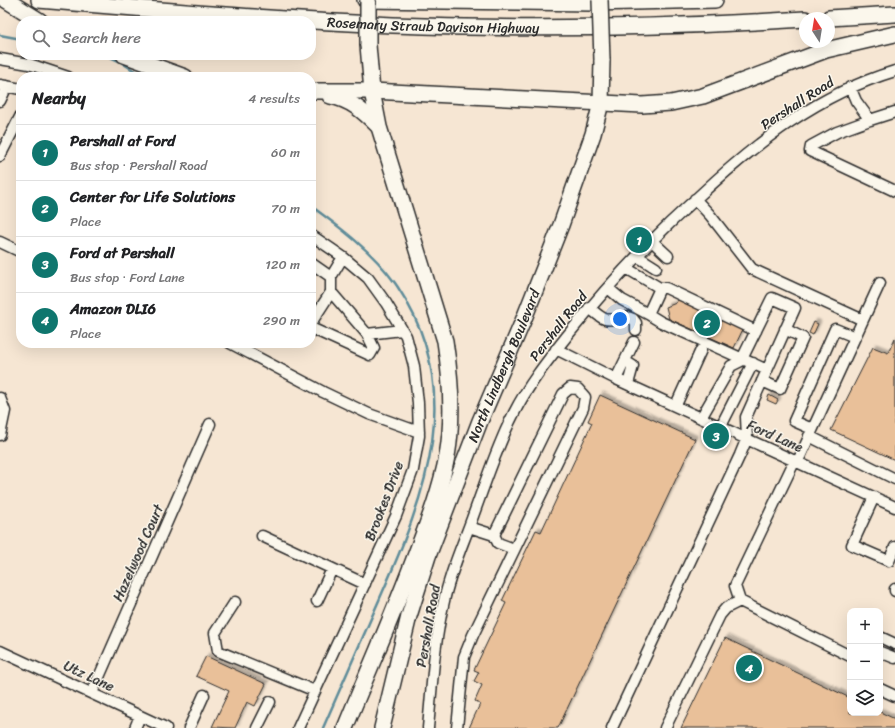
<!DOCTYPE html>
<html lang="en">
<head>
<meta charset="utf-8">
<style>
	body { margin:0; font-family:Sriracha,sans-serif; background:#f6f6f6; color:#202124 }
	.controls { position:absolute; right:12px; bottom:12px; display:grid; overflow:hidden; border-radius:8px; box-shadow:0 4px 16px #0002 }
	.controls button { width:36px; height:36px; display:grid; place-items:center; padding:0; border:0; border-bottom:1px solid #e0e0e0; background:#fff; color:#202124; font:20px sans-serif }
	.compass { position:absolute; left:799px; top:12px; width:36px; height:36px; border-radius:50%; background:#fff; box-shadow:0 4px 16px #0002; rotate:348deg }
	.you { position:absolute; left:620px; top:319px; width:14px; height:14px; margin:-10px; border:3px solid #fff; border-radius:50%; background:#1a73e8; box-shadow:0 0 0 6px #1a73e833 }
	.badge { display:grid; place-items:center; width:26px; height:26px; border-radius:50%; background:#0f766e; color:#fff; font-size:13px; font-weight:700 }
	.pin { position:absolute; translate:-50% -50%; border:2px solid #fff; box-shadow:0 1px 4px #0006 }
	.list { margin:0; padding:0; list-style:none }
	h2 { display:flex; justify-content:space-between; align-items:center; height:52px; margin:0; padding:0 16px; font-size:17px }
	h2 small { font-size:13px; font-weight:400; color:#757577 }
	.list li { display:grid; grid-template-columns:26px 1fr auto; gap:12px; align-items:center; box-sizing:border-box; height:56px; padding:0 16px; border-top:1px solid #e0e0e0 }
	.list b { display:block; font-size:15px; white-space:nowrap }
	.list p { margin:0; font-size:13px; white-space:nowrap; color:#757577 }
	.list em { font-size:13px; font-style:normal; color:#757577 }
	.icon { flex:none; width:22px; height:22px; fill:none; stroke:currentColor; stroke-width:2; stroke-linecap:round; stroke-linejoin:round }
	.map { position:relative; flex:none; width:895px; height:728px; overflow:hidden }
	.search { position:absolute; background:#fff; box-shadow:0 4px 16px #0002; left:16px; top:16px; width:300px; height:44px; display:flex; align-items:center; gap:10px; box-sizing:border-box; padding:0 14px; border-radius:16px; color:#757577; font-size:15px }
	.panel { position:absolute; background:#fff; box-shadow:0 4px 16px #0002; left:16px; top:72px; width:300px; height:276px; border-radius:16px }
	.map>svg:first-child { display:block }
	.lines { fill:none; stroke-linecap:round; stroke-linejoin:round }
	.stream { stroke:#5f8c99; stroke-width:2.5 }
	.building { fill:#e9c099; stroke:#2b2b2b; filter:url(#shadow) }
	.minor-casing { stroke:#2b2b2b; stroke-width:13 }
	.highway-casing { stroke:#2b2b2b; stroke-width:18 }
	.minor { stroke:#fbf7ec; stroke-width:10 }
	.highway { stroke:#fbf7ec; stroke-width:15 }
	.highway-bridge-casing { stroke:#2b2b2b; stroke-width:18; stroke-linecap:butt }
	.highway-bridge { stroke:#fbf7ec; stroke-width:15 }
	.labels { text-anchor:middle; stroke-width:3; stroke-linejoin:round; paint-order:stroke }
	.street-label { font-size:14px; fill:#2b2b2b; stroke:#fbf7ec }
</style>
</head>
<body>
<div class="map">
<svg width="895" height="728" viewBox="0 0 895 728">
	<defs>
		<filter id="shadow"><feDropShadow dx="3" dy="-3" stdDeviation="1" flood-color="#0004"/></filter>
	</defs>
	<rect width="100%" height="100%" fill="#f6e6d3"/>
	<filter id="ink" filterUnits="userSpaceOnUse"><feTurbulence type="fractalNoise" baseFrequency=".025" numOctaves="2"/><feDisplacementMap in="SourceGraphic" scale="8" xChannelSelector="R" yChannelSelector="G"/><feConvolveMatrix kernelMatrix="1 2 1 2 8 2 1 2 1" color-interpolation-filters="sRGB"/></filter>
	<g filter="url(#ink)">
		<g class="lines">
			<path class="stream" d="M0,35L21,39
				M106,55L119,61L144,77
				M311,206C341,228 373,252 395,283C468,388 426,494 380,598C361,641 342,685 323,728"/>
		</g>
		<path class="building" d="M679,297L744,327L734,348L669,319L666,307L676,303Z
			M814,322L818,324L813,335L809,333Z
			M895,338V460L831,430L873,347L888,353Z
			M600,395L695,439L558,728H469L480,704L475,701L482,685L474,681L479,672L474,670L506,603L502,601L536,530L541,532L592,423L588,421Z
			M769,395L778,400L776,404L767,400Z
			M725,638L850,698V713L880,712L895,719V728H681Z
			M206,656L266,684L255,706L247,702L235,728L212,727L229,691L196,676Z"/>
		<g class="lines">
			<g class="minor-casing">
				<path id="minor" d="M0,59L29,64L68,77
					M0,85L21,89
					M850,87L856,101L870,120L837,132L811,146L810,151L895,191
					M0,101L7,86
					M870,120L895,112
					M0,156L21,115
					M695,199L710,215L752,269L863,320
					M652,241L668,256
					M0,242L21,252
					M637,256L656,268
					M311,263L331,277L343,257
					M331,277V292L367,334L402,330
					M608,288L622,300L648,314L660,288L626,268
					M660,288H666L756,331
					M589,308C594,311 599,317 605,319C615,322 623,314 633,319L636,323V330
					M648,314L661,322L767,370
					M311,323L331,292
					M311,328L370,355L374,348L367,334
					M230,343L323,392L369,414L419,432
					M556,349L616,379L895,507
					M625,361L633,366L628,384
					M616,379L634,342
					M762,381L780,389L803,338L785,329
					M0,398L5,411L0,435
					M676,405L701,350
					M721,426L753,363
					M812,429L794,421L835,329L855,337
					M809,436L895,479
					M795,460L735,586L740,601L850,656
					M798,461L880,283
					M874,497L852,545L889,561L895,547
					M469,527L494,535
					M262,536L365,584
					M895,589V591
					M317,601L332,569
					M235,602L215,633L218,651L315,691
					M880,637L895,644
					M0,651L166,728
					M880,652L895,658
					M880,689L895,696
					M92,693L210,424
					M135,728L140,716
					M189,728L204,695
					M257,728L270,702
					M298,728L396,516L413,470L419,436L418,403L414,366L406,336L386,303L368,278L343,257L311,235
					M428,728C432,686 434,642 444,601C450,572 463,544 473,516C486,481 497,446 514,413C528,385 548,360 567,336C607,286 651,239 699,196C757,142 818,94 895,71
					M457,728L464,657L473,635L583,408L585,397L578,389L570,388L563,394L494,535L498,543L514,549
					M612,728L740,455L747,438L746,417L795,308L772,298L741,361L731,366L701,418
					M665,728L720,615L726,608L740,601"/>
			</g>
			<g class="highway-casing">
				<g id="highway">
					<path d="M6,0L40,21"/>
					<path id="s1" d="M39,0C157,10 274,20 393,25C530,30 668,28 805,19"/>
					<path d="M365,0L593,3L715,0"/>
					<path d="M829,18L895,14"/>
					<path d="M124,55L185,77"/>
					<path d="M311,91H372L642,105L671,103L703,96L826,50L895,34"/>
					<path d="M330,96C351,100 363,111 378,126"/>
					<path d="M345,728C369,669 395,611 417,551C429,520 441,488 447,456C454,417 451,379 445,341L379,127L372,91L368,45"/>
					<path id="s2" d="M382,728L409,616L428,556L480,421L523,321L561,225L593,134L601,103L602,60"/>
				</g>
			</g>
			<use href="#minor" class="minor"/>
			<use href="#highway" class="highway"/>
			<g class="highway-bridge-casing">
				<path id="highway-bridge" d="M600,0L602,60
					M368,45V0"/>
			</g>
			<use href="#highway-bridge" class="highway-bridge"/>
		</g>
	</g>
	<g class="labels">
		<g class="street-label">
			<text dy="5" stroke="none"><textPath href="#s1" startOffset="395">Rosemary Straub Davison Highway</textPath></text>
			<text transform="translate(797 103) rotate(-33)" y="5">Pershall Road</text>
			<text transform="translate(558 326) rotate(-52)" y="5">Pershall Road</text>
			<text dy="5" stroke="none"><textPath href="#s2" startOffset="383">North Lindbergh Boulevard</textPath></text>
			<text transform="translate(775 436) rotate(24)" y="5">Ford Lane</text>
			<text transform="translate(384 501) rotate(-69)" y="5">Brookes Drive</text>
			<text transform="translate(138 553) rotate(-66)" y="5">Hazelwood Court</text>
			<text transform="translate(428 626) rotate(-80)" y="5">Pershall Road</text>
			<text transform="translate(89 676) rotate(25)" y="5">Utz Lane</text>
		</g>
	</g>
</svg>
<div class="controls">
<button>+</button>
<button>−</button>
<button><svg class="icon" aria-label="layers" viewBox="0 0 24 24"><path d="M12 4l9 5-9 5-9-5zM3 14l9 5 9-5"/></svg></button>
</div>
<svg class="compass" viewBox="-18 -18 36 36"><path d="M0-13l5 13h-10z" fill="#e53935"/><path d="M0 13l5-13h-10z" fill="#757577"/></svg>
<div class="you"></div>
<div class="pin badge" style="left:639px;top:240px">1</div>
<div class="pin badge" style="left:707px;top:323px">2</div>
<div class="pin badge" style="left:716px;top:436px">3</div>
<div class="pin badge" style="left:749px;top:668px">4</div>
<div class="search"><svg class="icon" aria-label="search" viewBox="0 0 24 24"><circle cx="10" cy="10" r="6"/><path d="M15 15l6 6"/></svg>Search here</div>
<section class="panel">
<h2>Nearby<small>4 results</small></h2>
<ul class="list">
<li><span class="badge">1</span><div><b>Pershall at Ford</b><p>Bus stop · Pershall Road</p></div><em>60 m</em></li>
<li><span class="badge">2</span><div><b>Center for Life Solutions</b><p>Place</p></div><em>70 m</em></li>
<li><span class="badge">3</span><div><b>Ford at Pershall</b><p>Bus stop · Ford Lane</p></div><em>120 m</em></li>
<li><span class="badge">4</span><div><b>Amazon DLI6</b><p>Place</p></div><em>290 m</em></li>
</ul>
</section>
</div>
</body>
</html>
